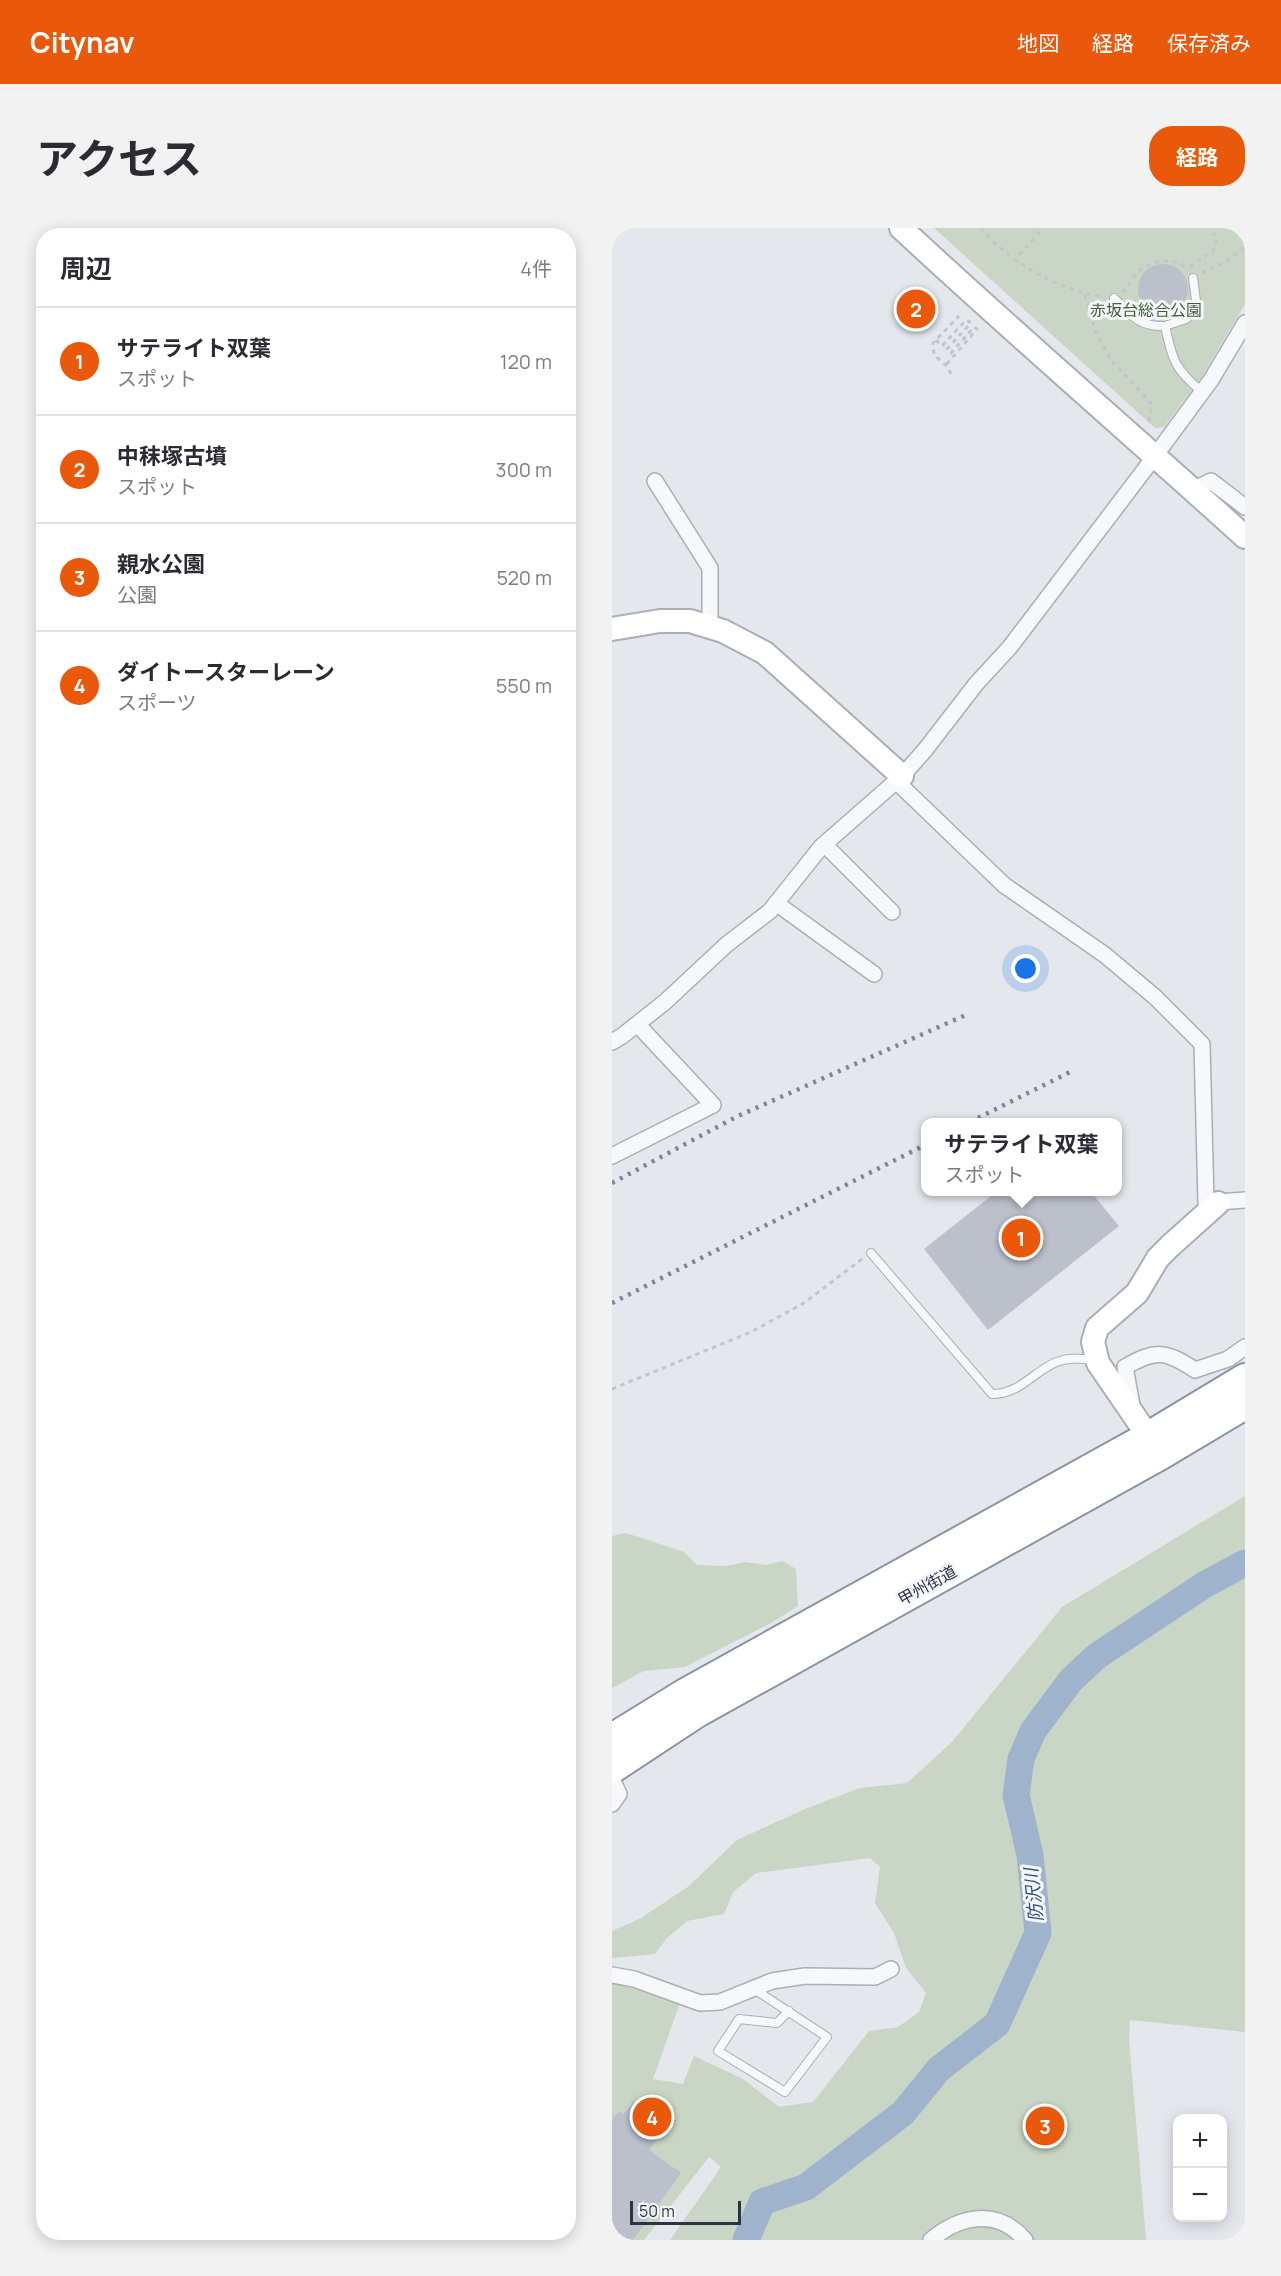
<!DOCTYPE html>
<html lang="ja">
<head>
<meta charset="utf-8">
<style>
	body { margin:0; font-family:Manrope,"Noto Sans JP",sans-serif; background:#f2f2f3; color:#2b2b33 }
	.controls { position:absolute; right:18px; bottom:18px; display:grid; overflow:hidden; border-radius:12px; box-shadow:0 3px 15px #0003 }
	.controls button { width:54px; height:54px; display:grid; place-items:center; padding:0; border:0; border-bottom:2px solid #e1e1e2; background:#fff; color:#2b2b33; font:30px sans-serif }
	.scale { position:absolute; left:18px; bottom:15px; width:111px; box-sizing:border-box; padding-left:6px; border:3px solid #2b3445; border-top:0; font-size:16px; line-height:21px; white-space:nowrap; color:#2b3445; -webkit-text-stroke:4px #f4f6f9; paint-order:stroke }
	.you { position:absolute; left:414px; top:741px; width:21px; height:21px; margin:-15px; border:4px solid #fff; border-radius:50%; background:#1a73e8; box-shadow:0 0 0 9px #1a73e833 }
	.badge { display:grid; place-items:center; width:39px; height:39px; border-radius:50%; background:#ea580c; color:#fff; font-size:20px; font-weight:700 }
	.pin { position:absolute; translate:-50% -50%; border:3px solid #fff; box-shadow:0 2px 6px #0006 }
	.popup { position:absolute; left:309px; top:890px; width:201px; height:78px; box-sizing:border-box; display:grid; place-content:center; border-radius:12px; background:#fff; filter:drop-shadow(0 2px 4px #0005); font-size:20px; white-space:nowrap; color:#7c7c81 }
	.popup b { font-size:22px; color:#2b2b33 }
	.popup::after { content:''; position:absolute; left:50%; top:100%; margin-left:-12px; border:12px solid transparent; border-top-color:#fff }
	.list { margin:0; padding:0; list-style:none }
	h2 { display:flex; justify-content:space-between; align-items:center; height:78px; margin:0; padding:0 24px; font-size:26px }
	h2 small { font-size:20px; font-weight:400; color:#7c7c81 }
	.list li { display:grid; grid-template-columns:39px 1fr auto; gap:18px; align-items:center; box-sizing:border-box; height:108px; padding:0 24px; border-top:2px solid #e1e1e2 }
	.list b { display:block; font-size:22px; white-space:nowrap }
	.list p { margin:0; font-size:20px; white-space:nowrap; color:#7c7c81 }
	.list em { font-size:20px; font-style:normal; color:#7c7c81 }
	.map { position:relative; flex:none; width:633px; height:2012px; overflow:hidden; border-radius:24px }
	header { display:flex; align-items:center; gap:36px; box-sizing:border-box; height:84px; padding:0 30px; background:#ea580c; color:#fff }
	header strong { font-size:28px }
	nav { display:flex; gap:33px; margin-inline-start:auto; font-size:21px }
	.intro { display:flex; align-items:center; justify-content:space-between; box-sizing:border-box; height:144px; padding:0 36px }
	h1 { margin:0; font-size:42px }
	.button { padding:15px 27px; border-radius:24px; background:#ea580c; color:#fff; font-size:21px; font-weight:700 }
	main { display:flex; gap:36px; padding:0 36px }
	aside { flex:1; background:#fff; border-radius:24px; box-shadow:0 3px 15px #0003 }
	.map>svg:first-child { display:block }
	.green { fill:#c9d6c5 }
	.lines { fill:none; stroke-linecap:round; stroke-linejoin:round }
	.river { stroke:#9fb4cc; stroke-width:27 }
	.building { fill:#bbc0ca }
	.lane-casing { stroke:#a9aeb7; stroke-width:10 }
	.street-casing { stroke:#a9aeb7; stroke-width:18 }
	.secondary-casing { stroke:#a9aeb7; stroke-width:26 }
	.highway-casing { stroke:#8b94a3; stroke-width:32 }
	.path { stroke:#c2c5cb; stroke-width:3; stroke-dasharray:4.5 4.5; stroke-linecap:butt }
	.lane { stroke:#f7f8fa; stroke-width:8 }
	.street { stroke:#f7f8fa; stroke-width:15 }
	.secondary { stroke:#fff; stroke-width:22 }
	.highway { stroke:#fff; stroke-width:28 }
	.rail { stroke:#7d8696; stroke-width:4.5; stroke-dasharray:3 6; stroke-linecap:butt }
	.labels { text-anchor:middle; stroke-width:6; stroke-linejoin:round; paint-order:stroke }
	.park-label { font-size:16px; fill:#3f6138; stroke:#f4f6f9 }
	.street-label { font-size:16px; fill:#2b3445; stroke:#f4f6f9 }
	.water-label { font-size:18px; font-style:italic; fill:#34527a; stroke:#f4f6f9 }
</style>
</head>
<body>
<header>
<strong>Citynav</strong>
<nav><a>地図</a><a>経路</a><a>保存済み</a></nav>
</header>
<div class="intro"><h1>アクセス</h1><a class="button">経路</a></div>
<main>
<aside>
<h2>周辺<small>4件</small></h2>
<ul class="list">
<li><span class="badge">1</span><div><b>サテライト双葉</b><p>スポット</p></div><em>120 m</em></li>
<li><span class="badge">2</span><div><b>中秣塚古墳</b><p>スポット</p></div><em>300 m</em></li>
<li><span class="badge">3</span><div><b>親水公園</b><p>公園</p></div><em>520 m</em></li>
<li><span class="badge">4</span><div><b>ダイトースターレーン</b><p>スポーツ</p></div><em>550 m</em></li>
</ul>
</aside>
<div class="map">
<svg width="633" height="2012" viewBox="0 0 633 2012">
	<rect width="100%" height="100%" fill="#e4e7ec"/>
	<path class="green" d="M322,0H633V76L589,150L552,199L543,200Z
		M283 82a21 21 0 1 1 42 0a21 21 0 1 1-42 0Z
		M633,1268V1804L518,1792L517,1810L534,2012H58L109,1939L97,1929L32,2012H0V1754L68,1775L41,1851L71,1856L82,1828L131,1851L167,1879L201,1874L257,1803L286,1799L307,1784L314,1765L294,1740L282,1705L263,1675L268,1639L258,1630L144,1645L121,1664L112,1686L75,1693L55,1710L43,1726L0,1730V1703L29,1690L77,1658L125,1612L193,1581L248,1560L295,1555L340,1514L450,1379Z
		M14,1305L72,1324L85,1337L114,1338L133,1334L154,1337L170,1333L184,1341L186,1378L159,1395L73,1439L32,1443L0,1460V1308Z"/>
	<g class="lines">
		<path class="river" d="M134,2012L150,1974L194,1959L291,1885L327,1841L385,1796L426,1705L418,1627L404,1567L409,1531L421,1503L459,1452L485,1428L592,1357L633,1335"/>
	</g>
	<path class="building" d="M526 61a25 25 0 1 1 50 0a25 25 0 1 1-50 0Z
		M384,964H479L507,998L376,1102L312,1021Z
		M21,1874L54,1898L37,1922L69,1945L21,2012H0V1892L7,1883L12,1886Z"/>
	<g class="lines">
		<g class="lane-casing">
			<path id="lane" d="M581,50L585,80L574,91L553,98C561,133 562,140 590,164
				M502,70C519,87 527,99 553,98
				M259,1025L380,1166C421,1166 430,1119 482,1133
				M142,1761L215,1809L173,1864L106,1823L127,1791L165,1795L177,1783"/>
		</g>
		<g class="street-casing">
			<path id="street" d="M43,253L98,340V399
				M581,262L599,253L633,279
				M284,553L392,657L493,727L543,769L590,816L594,975L633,972
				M212,616L280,684
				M164,675L262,746
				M0,814L10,808L53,774L114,717L158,683L209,619L290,548L313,522L364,456L398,419L543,228L599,152L633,95
				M0,928L101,877L25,796
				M520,1177L513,1139C544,1121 554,1123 583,1142L616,1131L633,1119
				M0,1551L7,1566L0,1576
				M0,1747L22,1751L88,1775L108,1774L160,1753L193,1748L263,1749L279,1741
				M319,2012C348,1987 386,1980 413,2012"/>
		</g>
		<g class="secondary-casing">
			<path id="secondary" d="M289,0C402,105 519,206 633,309
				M0,401L48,393H78L111,403L153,425L290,548
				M545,1221L486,1135L481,1114L485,1100L525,1065L546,1030L558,1018L606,975"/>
		</g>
		<g class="highway-casing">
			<path id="highway" d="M0,1510L73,1465L535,1209L633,1150
				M0,1541L85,1485L549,1227L633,1177"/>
		</g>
		<path class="path" d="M369,0C395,34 451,64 493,69
			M407,27L431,0
			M578,39L605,19L601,0
			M590,45L614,34L633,19
			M510,64C517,59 519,51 525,45C540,31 561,28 577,42
			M473,67L483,102L499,132L540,176L536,198
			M324,112L330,118L354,92L359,95L335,121L339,125L362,99L365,101L334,137
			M339,146L335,138L322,127L321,115L347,88
			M0,1161L139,1104L192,1075L250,1031"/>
		<use href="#lane" class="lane"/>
		<use href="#street" class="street"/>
		<use href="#secondary" class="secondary"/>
		<use href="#highway" class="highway"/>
		<path class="rail" d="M358,894L458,844
			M0,955L126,888L356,786
			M0,1075L313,917"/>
	</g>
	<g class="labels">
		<g class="park-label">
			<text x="534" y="88">赤坂台総合公園</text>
		</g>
		<g class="street-label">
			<text transform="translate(315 1357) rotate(-29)" y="6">甲州街道</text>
		</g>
		<g class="water-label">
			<text transform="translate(422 1667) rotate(-96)" y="6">防沢川</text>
		</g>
	</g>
</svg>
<div class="controls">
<button>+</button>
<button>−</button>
</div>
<div class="scale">50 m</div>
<div class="you"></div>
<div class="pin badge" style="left:409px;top:1010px">1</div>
<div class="popup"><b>サテライト双葉</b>スポット</div>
<div class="pin badge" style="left:304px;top:81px">2</div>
<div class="pin badge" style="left:433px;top:1898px">3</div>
<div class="pin badge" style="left:40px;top:1889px">4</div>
</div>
</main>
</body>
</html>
